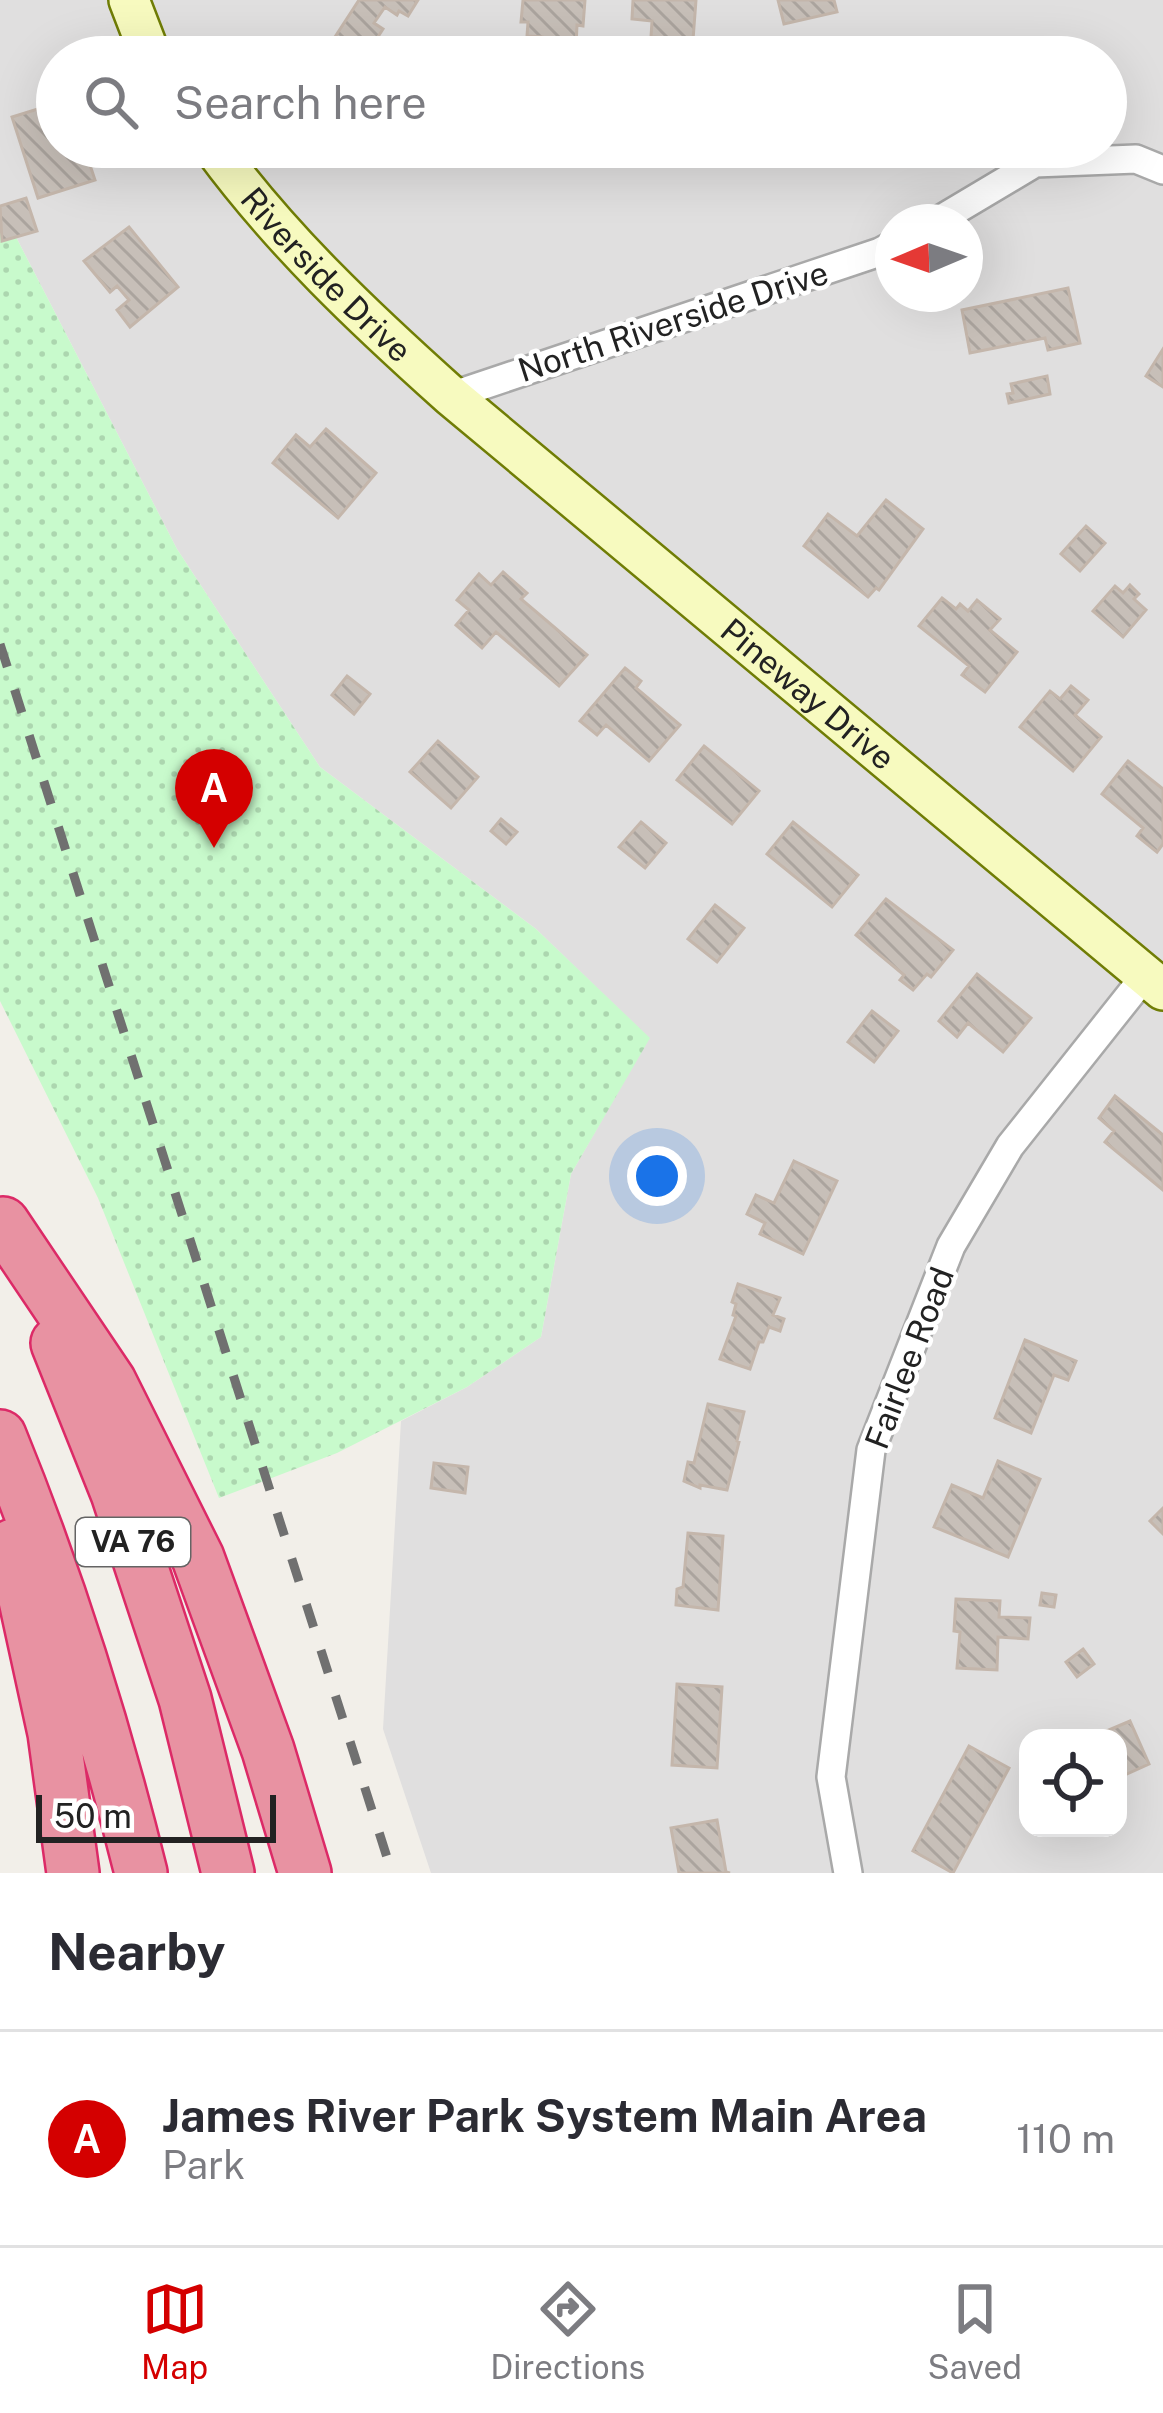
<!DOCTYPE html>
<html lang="en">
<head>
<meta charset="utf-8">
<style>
	body { margin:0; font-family:"Public Sans",sans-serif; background:#f7f7f7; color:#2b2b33 }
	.controls { position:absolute; right:36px; bottom:36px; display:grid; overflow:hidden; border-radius:24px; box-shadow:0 12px 48px #0002 }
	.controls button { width:108px; height:108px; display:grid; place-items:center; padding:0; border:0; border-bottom:3px solid #e1e1e2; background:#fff; color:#2b2b33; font:60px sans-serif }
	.compass { position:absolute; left:875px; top:204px; width:108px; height:108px; border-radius:50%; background:#fff; box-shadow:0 12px 48px #0002; rotate:268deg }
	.scale { position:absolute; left:36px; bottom:30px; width:240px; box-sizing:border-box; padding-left:12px; border:6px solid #222; border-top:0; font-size:33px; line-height:42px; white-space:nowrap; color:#222; -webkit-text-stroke:9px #fff; paint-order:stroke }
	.you { position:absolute; left:657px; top:1176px; width:42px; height:42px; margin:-30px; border:9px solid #fff; border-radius:50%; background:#1a73e8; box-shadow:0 0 0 18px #1a73e833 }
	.badge { display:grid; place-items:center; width:78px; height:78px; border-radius:50%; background:#d40000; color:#fff; font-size:39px; font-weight:700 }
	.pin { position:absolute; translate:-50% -99px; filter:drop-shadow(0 3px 6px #0008) }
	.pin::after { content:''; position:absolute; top:63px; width:42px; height:36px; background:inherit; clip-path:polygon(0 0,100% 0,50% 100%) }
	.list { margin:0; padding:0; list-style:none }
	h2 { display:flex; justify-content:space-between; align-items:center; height:156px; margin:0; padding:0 48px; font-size:51px }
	h2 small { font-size:39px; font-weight:400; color:#7c7c81 }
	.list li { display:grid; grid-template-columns:78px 1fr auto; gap:36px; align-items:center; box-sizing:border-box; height:216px; padding:0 48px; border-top:3px solid #e1e1e2 }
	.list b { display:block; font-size:45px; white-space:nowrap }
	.list p { margin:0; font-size:39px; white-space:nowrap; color:#7c7c81 }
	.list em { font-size:39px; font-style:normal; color:#7c7c81 }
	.icon { flex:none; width:66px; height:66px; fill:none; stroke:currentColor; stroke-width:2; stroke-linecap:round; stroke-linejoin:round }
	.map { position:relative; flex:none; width:1163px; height:1873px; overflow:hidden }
	.search { position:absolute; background:#fff; box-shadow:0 12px 48px #0002; left:36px; right:36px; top:36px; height:132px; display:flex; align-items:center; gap:30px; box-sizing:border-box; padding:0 42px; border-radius:66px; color:#7c7c81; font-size:45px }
	.sheet { height:372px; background:#fff }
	nav { display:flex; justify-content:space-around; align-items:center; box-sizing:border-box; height:168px; border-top:3px solid #e1e1e2; background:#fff; font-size:33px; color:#7c7c81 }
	nav a { display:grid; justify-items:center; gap:6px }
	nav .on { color:#d40000 }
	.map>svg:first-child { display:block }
	.residential { fill:#e0dfdf; fill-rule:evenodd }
	.park { fill:url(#park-dots) }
	.building { fill:url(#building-back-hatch); stroke:#c4b6ab; stroke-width:3 }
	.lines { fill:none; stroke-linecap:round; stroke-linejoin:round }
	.street-casing { stroke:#a9a9a9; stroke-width:32 }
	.secondary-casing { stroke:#707d05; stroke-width:44 }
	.highway-casing { stroke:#dc2a67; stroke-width:56 }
	.street { stroke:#fff; stroke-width:27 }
	.secondary { stroke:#f7fabf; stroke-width:39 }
	.highway { stroke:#e892a2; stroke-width:51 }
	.rail { stroke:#707070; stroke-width:9; stroke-dasharray:24 24; stroke-linecap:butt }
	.labels { text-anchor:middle; stroke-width:9; stroke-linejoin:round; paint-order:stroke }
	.shield { fill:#fff; stroke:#646464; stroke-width:3 }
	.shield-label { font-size:30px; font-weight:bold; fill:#222 }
	.street-label { font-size:33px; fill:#222; stroke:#fff }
</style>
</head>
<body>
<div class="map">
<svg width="1163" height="1873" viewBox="0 0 1163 1873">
	<defs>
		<pattern id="park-dots" width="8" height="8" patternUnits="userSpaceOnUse" patternTransform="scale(3)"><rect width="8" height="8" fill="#c8facc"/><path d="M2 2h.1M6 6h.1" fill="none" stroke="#acd6af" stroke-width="1.8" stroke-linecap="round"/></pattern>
		<pattern id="building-back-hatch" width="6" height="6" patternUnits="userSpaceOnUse" patternTransform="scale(3)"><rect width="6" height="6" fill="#c7bfb8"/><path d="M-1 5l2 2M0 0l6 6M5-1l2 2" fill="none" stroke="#aba49e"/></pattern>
	</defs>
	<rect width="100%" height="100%" fill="#f2efe9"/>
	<path class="residential" d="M0,0H1163V1873H431L383,1729L401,1421L467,1387L541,1337L571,1174L649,1038L536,929L320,767L177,549L0,206ZM57,57H1106V147H57ZM893,222H965V294H893ZM1028,1738H1118V1828H1028Z"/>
	<path class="park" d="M0,206L177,549L320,767L536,929L650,1038L571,1174L541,1337L467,1387L337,1453L219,1498L98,1198L0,1001Z"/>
	<path class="building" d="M359,0H418L408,16L399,11L397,15L385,7L374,23L383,29L365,57H352L331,43Z
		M523,0H585L583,26L577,25L576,46L542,43V37L527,36L528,22H521Z
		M633,0H696L693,40L651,37L652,21L632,19Z
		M778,0H834L837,12L784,24Z
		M57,103V147H73L74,150L84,147L95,180L38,198L12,117Z
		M26,198L37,231L2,241L0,206Z
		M129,227L178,287L130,327L117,310L129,300L117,286L110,292L84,261Z
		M1068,288L1080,343L1048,350L1045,338L970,353L962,310Z
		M1163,349V387L1146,376Z
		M1047,376L1050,394L1009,403L1007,394L1013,393L1011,384Z
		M326,429L376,473L338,518L273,463L296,435L310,447Z
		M886,500L923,529L879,590L876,588L868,597L804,546L828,514L857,536Z
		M1086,526L1105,543L1080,571L1061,554Z
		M503,572L527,593L521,599L587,655L559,686L496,632L482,648L456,625L469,610L457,600L479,574L491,585Z
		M1130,585L1139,594L1134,599L1146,610L1123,637L1093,611L1115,586L1123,593Z
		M942,598L956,609L960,604L968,611L977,600L1000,619L990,630L1017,652L985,692L962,675L969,666L919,626Z
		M625,668L641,681L636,688L680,725L649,761L606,725L597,735L580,721Z
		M347,676L370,694L354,714L332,695Z
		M1071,686L1088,700L1075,715L1101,737L1073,771L1020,727L1050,691L1060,699Z
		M438,741L478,777L451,808L410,772Z
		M704,746L759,791L732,824L677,780Z
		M1128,761L1163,789V844L1157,852L1137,836L1143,828L1102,794Z
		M501,819L517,832L506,844L491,831Z
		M641,822L666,843L645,868L619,847Z
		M793,822L858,875L832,907L767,854Z
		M886,899L953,950L931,977L927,974L913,990L900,980L904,975L856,935Z
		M715,905L744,928L717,962L688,939Z
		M977,974L1031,1018L1003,1052L968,1023L957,1037L939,1021Z
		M872,1011L898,1031L874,1062L848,1042Z
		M1115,1096L1163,1135V1190L1105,1142L1114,1131L1099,1118Z
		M794,1161L837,1181L803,1254L760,1234L765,1223L747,1214L756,1195L774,1203Z
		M738,1284L780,1298L773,1315L784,1319L780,1331L769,1327L763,1342H759L750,1369L720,1359L736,1316L733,1315L736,1304L732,1302Z
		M1025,1340L1076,1361L1068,1380L1054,1375L1031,1433L995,1418Z
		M708,1404L744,1412L737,1441L739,1442L727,1490L700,1485V1488L684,1481L688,1462L694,1463Z
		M998,1461L1040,1479L1008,1557L934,1527L952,1485L983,1498Z
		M434,1463L468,1467L465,1493L431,1488Z
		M1163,1508V1534L1150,1521Z
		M688,1533L723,1536L718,1610L676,1605L677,1589L683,1587Z
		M1042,1593L1056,1595L1054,1607L1040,1605Z
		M956,1599L1000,1601L999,1617L1030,1618L1028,1639L998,1637L997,1670L957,1668L960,1632L954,1631Z
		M1083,1649L1094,1664L1077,1677L1066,1662Z
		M677,1684L722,1687L717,1768L672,1765Z
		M1130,1721L1149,1764L1118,1778V1738H1090Z
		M969,1746L1009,1768L953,1873L913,1851Z
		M717,1820L726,1872L730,1873H679L671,1828Z"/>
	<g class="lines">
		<g class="street-casing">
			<path id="street" d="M936,222L1035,163L1136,159L1163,170
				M451,396L880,252L893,245
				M848,1873L831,1777L871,1450L951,1246L1010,1146L1145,976"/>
		</g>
		<g class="secondary-casing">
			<g id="secondary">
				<path d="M129,0L151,57"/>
				<path id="s1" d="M213,147C282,241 364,318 451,396L1163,990"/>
			</g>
		</g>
		<g class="highway-casing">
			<path id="highway" d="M3,1223L110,1382L198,1558L268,1750L305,1873
				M57,1343L117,1493L185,1699L228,1873
				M0,1436C58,1578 104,1724 141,1873
				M13,1545L54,1733L73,1873"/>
		</g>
		<use href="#street" class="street"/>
		<use href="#secondary" class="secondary"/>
		<use href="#highway" class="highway"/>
		<path class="rail" d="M0,644L392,1873"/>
	</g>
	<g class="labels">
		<rect class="shield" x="76" y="1518" width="114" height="48" rx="9"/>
		<g class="shield-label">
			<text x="133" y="1552">VA 76</text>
		</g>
		<g class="street-label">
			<text dy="12" stroke="none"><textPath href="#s1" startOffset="171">Riverside Drive</textPath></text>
			<text transform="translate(673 321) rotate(-18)" y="12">North Riverside Drive</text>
			<text dy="12" stroke="none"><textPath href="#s1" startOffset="810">Pineway Drive</textPath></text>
			<text transform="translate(909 1358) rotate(-69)" y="12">Fairlee Road</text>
		</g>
	</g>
</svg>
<div class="controls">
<button><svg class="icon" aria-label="locate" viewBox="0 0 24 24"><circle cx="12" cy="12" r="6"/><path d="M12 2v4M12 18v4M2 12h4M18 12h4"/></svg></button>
</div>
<svg class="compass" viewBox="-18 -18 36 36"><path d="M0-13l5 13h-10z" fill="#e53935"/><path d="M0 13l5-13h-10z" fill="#7c7c81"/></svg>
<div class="scale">50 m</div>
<div class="you"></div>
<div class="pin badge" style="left:214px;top:848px">A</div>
<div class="search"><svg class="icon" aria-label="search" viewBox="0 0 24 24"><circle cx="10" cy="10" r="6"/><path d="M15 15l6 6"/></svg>Search here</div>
</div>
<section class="sheet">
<h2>Nearby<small></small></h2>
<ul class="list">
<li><span class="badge">A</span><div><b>James River Park System Main Area</b><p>Park</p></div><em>110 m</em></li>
</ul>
</section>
<nav>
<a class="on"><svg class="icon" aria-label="map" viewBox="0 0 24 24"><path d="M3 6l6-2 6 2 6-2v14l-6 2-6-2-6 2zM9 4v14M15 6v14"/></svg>Map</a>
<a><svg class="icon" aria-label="directions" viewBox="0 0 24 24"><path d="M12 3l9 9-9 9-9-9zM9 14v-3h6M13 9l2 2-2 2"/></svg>Directions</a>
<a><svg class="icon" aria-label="saved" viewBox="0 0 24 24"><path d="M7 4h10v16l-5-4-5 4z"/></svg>Saved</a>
</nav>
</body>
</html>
